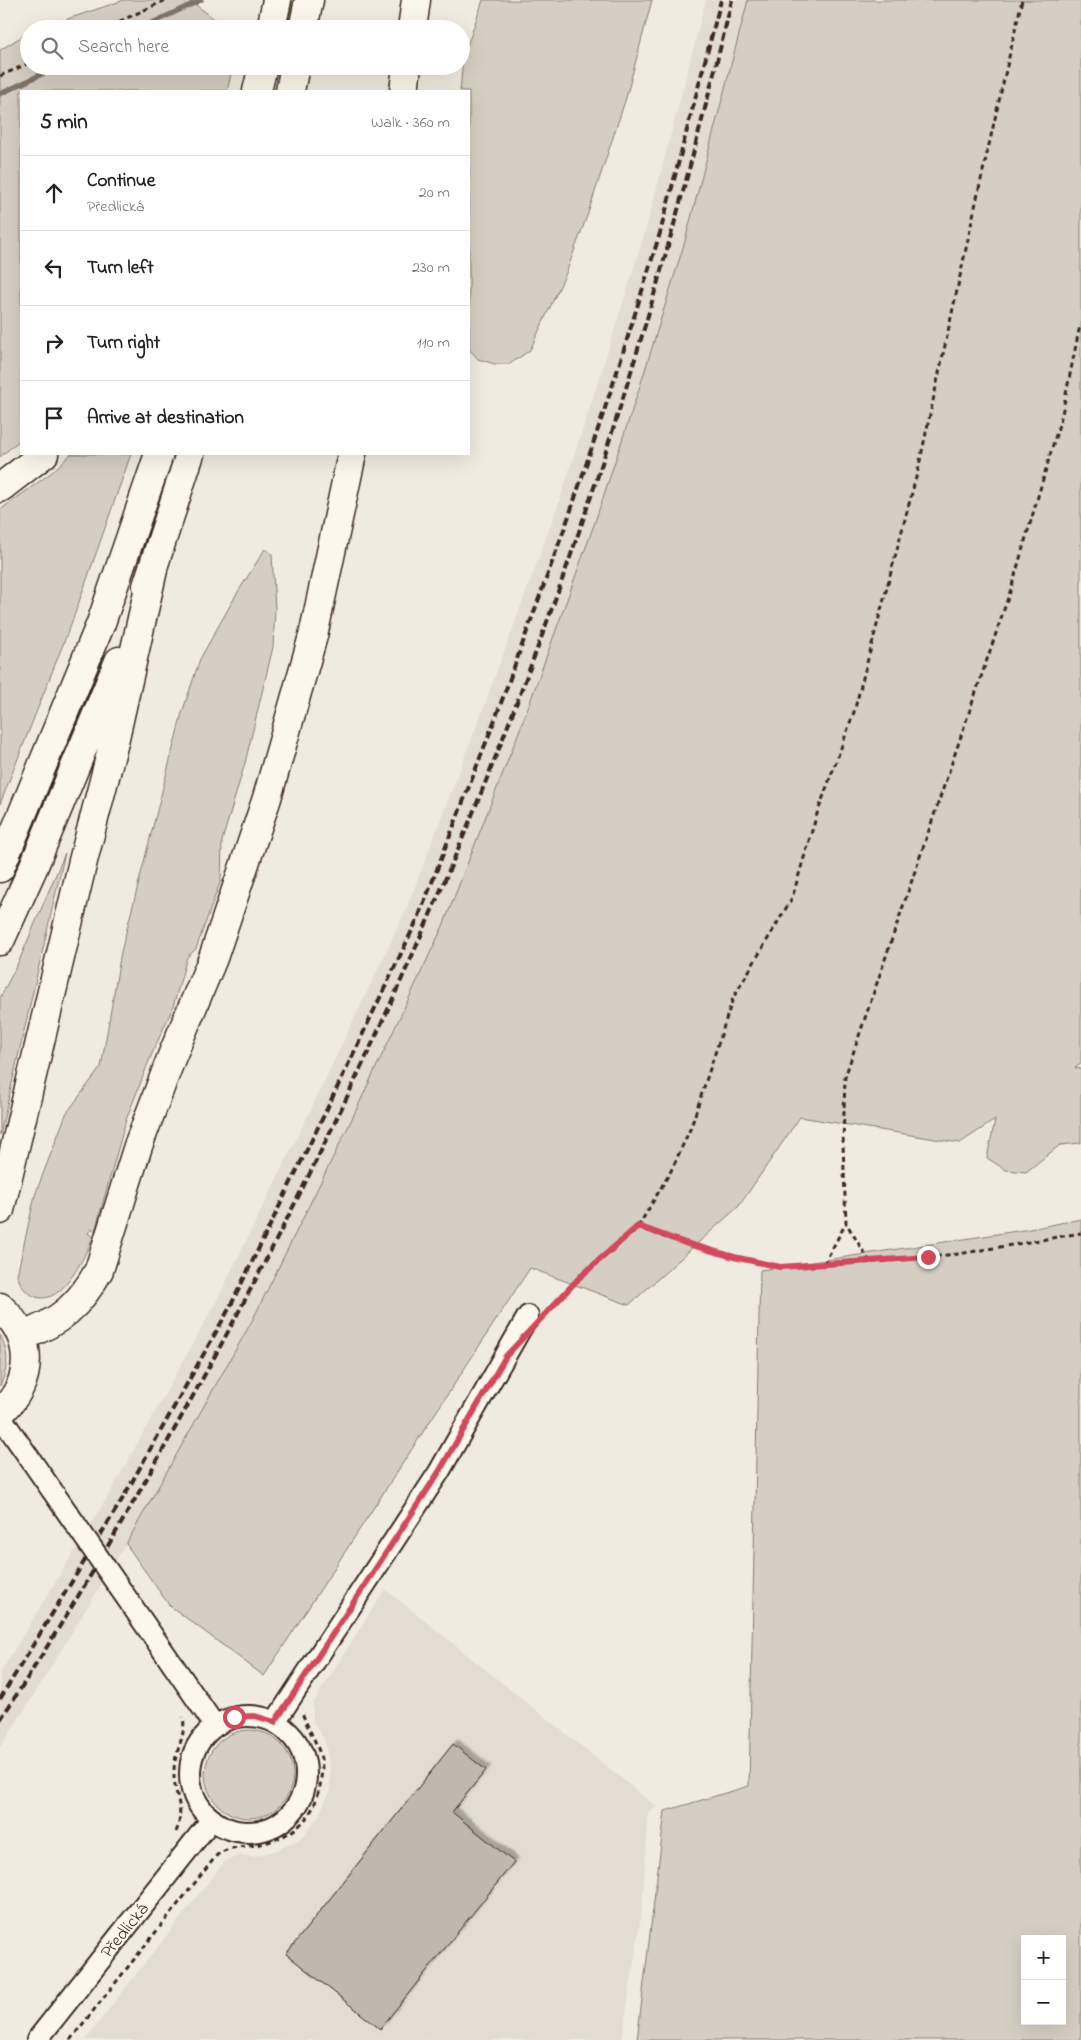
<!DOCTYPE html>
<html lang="en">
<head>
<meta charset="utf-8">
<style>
	body { margin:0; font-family:"Indie Flower",sans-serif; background:#f6f6f6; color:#222 }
	.controls { position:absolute; right:15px; bottom:15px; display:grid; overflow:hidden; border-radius:0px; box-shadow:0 5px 20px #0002 }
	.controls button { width:45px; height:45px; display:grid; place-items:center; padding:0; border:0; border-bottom:1px solid #e0e0e0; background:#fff; color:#222; font:25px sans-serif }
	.stop { position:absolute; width:15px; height:15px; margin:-11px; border:4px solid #d1495b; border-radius:50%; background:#fff }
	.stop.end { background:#d1495b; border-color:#fff; box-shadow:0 1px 5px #0008 }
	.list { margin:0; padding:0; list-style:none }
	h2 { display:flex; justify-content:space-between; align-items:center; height:65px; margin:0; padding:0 20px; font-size:21px }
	h2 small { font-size:16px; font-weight:400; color:#767676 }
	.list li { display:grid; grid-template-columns:32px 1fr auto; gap:15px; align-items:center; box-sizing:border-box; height:75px; padding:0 20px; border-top:1px solid #e0e0e0 }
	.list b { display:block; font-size:19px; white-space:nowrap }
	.list p { margin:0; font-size:16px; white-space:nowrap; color:#767676 }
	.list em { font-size:16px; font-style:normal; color:#767676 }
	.icon { flex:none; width:28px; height:28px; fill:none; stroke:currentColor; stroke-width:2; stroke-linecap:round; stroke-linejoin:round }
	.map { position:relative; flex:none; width:1081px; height:2040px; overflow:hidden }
	.search { position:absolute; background:#fff; box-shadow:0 5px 20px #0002; left:20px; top:20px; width:450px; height:55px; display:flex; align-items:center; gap:12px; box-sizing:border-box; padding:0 18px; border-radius:28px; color:#767676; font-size:19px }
	.panel { position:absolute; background:#fff; box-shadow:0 5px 20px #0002; left:20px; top:90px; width:450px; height:365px; border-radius:0px }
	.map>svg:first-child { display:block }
	.built { fill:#e2dcd1 }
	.green { fill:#d5cec3; stroke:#887c70; fill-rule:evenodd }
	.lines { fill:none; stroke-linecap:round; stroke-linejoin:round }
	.stream { stroke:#7f7367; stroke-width:5 }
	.building { fill:#c0b8ad; stroke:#3b2a1e; filter:url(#shadow) }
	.street-casing { stroke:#3b2a1e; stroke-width:24 }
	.secondary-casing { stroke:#3b2a1e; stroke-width:31 }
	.highway-casing { stroke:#3b2a1e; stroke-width:31 }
	.path { stroke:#3b2a1e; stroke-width:3; stroke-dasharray:5 4; stroke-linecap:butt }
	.street { stroke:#fbf7ec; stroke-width:20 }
	.secondary { stroke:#fbf7ec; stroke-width:28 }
	.highway { stroke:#fbf7ec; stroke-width:28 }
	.rail { stroke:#3b2a1e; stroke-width:4; stroke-dasharray:8 4; stroke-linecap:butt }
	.street-bridge-casing { stroke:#3b2a1e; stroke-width:24; stroke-linecap:butt }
	.street-bridge { stroke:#fbf7ec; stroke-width:20 }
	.route { stroke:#d1495b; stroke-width:6 }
	.labels { text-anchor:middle; stroke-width:4; stroke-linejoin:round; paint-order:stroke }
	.street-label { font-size:18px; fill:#3b2a1e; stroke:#fbf7ec }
</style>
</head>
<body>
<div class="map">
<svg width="1081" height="2040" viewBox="0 0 1081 2040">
	<defs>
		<filter id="shadow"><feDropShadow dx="4.5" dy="-4.5" stdDeviation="1" flood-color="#0004"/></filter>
	</defs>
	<rect width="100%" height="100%" fill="#f0ebe0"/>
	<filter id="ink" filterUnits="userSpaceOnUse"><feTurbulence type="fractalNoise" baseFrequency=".02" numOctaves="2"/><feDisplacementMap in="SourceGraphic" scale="10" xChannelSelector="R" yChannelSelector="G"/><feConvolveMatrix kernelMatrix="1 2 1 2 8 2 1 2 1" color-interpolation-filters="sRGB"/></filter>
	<g filter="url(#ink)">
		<path class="built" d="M706,0H748L685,241L641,383L595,522L522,724L443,926L349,1125L253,1319L146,1511L32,1698L0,1748V1673L111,1491L217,1300L312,1107L406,910L483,709L557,508L602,370L646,229Z
			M385,1589L657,1807L649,1810L642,1909L622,2040H85L224,1862L240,1855L253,1857L278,1850L303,1837L318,1817L330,1792V1766L324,1739L313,1722V1703Z"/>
		<path class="green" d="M124,0H189L228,29H38Z
			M483,0H652L626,98L587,216L566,273L530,350L510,364H495L478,359L469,349V91H460L463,58Z
			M748,0H1081V1064L1075,1068L1081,1069V1143L1060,1145L1026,1172L1006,1170L987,1158L995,1120L960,1143L800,1117L739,1206L629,1305L530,1268L264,1676L169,1605L126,1544L253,1319L349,1125L443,926L522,724L595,522L641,383L685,241Z
			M29,32V66H233L227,91H21V439L0,457V50Z
			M71,454H131L73,619L0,804V510L51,473Z
			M265,549L272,554L275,609L273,647L245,763L222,841L221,880L196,949L187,957L173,1007L151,1056L126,1120L95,1231L91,1229L88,1233L93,1237C85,1255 63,1306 36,1297C25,1293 21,1286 17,1275L35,1195L66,1114L101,1067L121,952L182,713L200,659L236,595Z
			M65,853L0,1135V998L19,961Z
			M1081,1219V2040H637L665,1811L749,1786L760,1270L1030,1229ZM1025,1939H1062V2021H1025Z
			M0,1335C10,1353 8,1368 0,1386Z
			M205 1774a44 44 0 1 1 88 0a44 44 0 1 1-88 0Z"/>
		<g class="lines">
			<path class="stream" d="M139,29L201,0
				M0,94L59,66"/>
		</g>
		<path class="building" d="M453,1744L486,1770L452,1812L514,1862L380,2029L286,1954Z"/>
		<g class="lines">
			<g class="street-casing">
				<path id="street" d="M0,1416L51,1489
					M173,1665L215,1726
					M190 1774a58 58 0 1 1 116 0a58 58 0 1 1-116 0Z
					M275,1722L439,1472L528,1316
					M37,2040L212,1819"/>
			</g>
			<g class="secondary-casing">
				<path id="secondary" d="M412,29L416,0
					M404,91L407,66
					M0,1307C35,1338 34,1382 0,1413
					M22,1336C59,1323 80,1305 99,1270L138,1146L172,1056L213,958L267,798L313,636L352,454"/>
			</g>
			<g class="highway-casing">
				<path id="highway" d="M271,29L277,0
					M303,29L309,0
					M257,91L263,66
					M290,91L295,66
					M0,488L44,454
					M147,586L190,454
					M0,868L101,623L159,454
					M0,941L33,868L119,661
					M0,1210L83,861L114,742L153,570"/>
			</g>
			<path class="path" d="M103,29L166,0
				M0,76L29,63
				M638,1227L672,1169L691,1127L733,998L792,898L817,814L854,712L918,470L978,193L1022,0
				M870,1262L846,1223L843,1144L845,1077L1011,589L1062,414L1079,330L1081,327
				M824,1264L846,1223
				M545,1315L580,1277L638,1227L668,1238L735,1257L780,1267L870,1262L959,1254L1081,1233
				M176,1832C186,1808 173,1794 174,1771C174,1751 187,1736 183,1717
				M70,2040L217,1855C232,1844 248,1848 265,1843C297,1833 313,1819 320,1786C321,1777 323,1767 321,1759C318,1743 307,1728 302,1712"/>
			<use href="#street" class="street"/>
			<use href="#secondary" class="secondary"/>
			<use href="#highway" class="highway"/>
			<path class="rail" d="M0,1699L123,1498L230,1307L325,1113L419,916L497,714L570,513L616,375L660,233L721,0
				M0,1720C64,1623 123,1522 179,1421C340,1134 478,828 584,517C642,347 690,174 732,0"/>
			<g class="street-bridge-casing">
				<path id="street-bridge" d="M51,1489L173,1665"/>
			</g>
			<use href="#street-bridge" class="street-bridge"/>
		</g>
	</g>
	<g class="lines" filter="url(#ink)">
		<path class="route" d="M234,1717L255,1716L275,1722L439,1472L506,1356L580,1277L638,1226L685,1243L734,1257L780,1267L928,1257"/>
	</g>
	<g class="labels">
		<g class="street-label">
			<text transform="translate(124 1930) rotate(-51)" y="6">Předlická</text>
		</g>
	</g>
</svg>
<div class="controls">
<button>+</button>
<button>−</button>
</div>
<div class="stop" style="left:234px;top:1717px"></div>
<div class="stop end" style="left:928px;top:1257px"></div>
<div class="search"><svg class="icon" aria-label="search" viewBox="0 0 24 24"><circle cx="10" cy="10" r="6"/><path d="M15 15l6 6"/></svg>Search here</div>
<section class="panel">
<h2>5 min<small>Walk · 360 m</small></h2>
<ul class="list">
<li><svg class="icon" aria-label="ahead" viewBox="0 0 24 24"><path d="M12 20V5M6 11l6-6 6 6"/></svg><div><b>Continue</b><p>Předlická</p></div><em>20 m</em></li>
<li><svg class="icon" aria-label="left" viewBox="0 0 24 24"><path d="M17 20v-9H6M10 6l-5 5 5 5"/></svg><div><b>Turn left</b></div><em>230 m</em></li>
<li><svg class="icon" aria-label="right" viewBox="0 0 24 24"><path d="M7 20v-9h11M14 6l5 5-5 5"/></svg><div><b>Turn right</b></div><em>110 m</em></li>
<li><svg class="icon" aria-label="arrive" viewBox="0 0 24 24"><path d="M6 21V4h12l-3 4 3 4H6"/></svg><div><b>Arrive at destination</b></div></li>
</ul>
</section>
</div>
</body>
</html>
